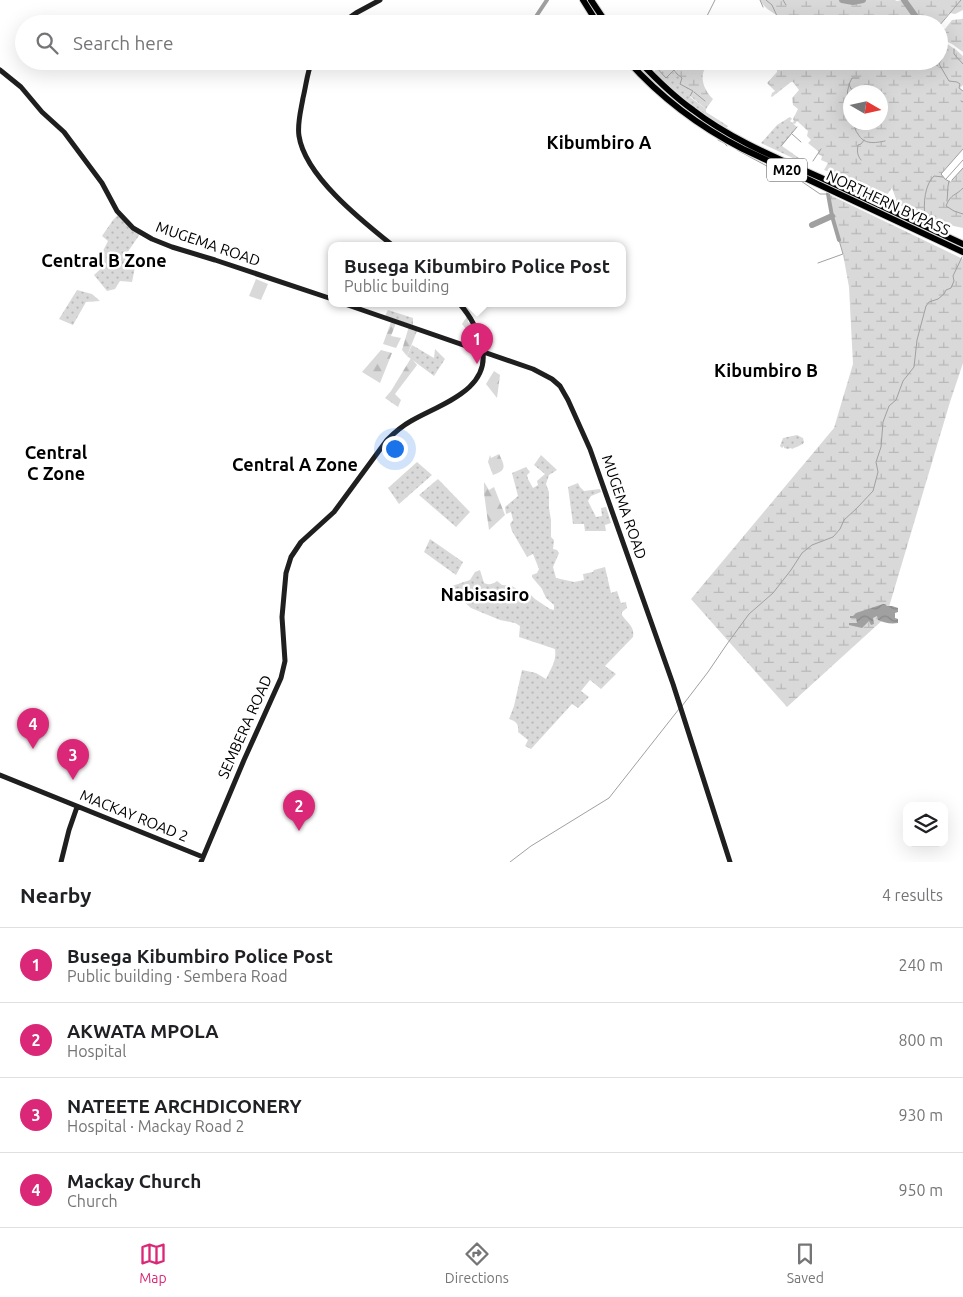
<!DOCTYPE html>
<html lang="en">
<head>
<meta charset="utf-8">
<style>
	body { margin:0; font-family:Ubuntu,sans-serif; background:#f2f2f2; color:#202124 }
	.controls { position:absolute; right:15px; bottom:15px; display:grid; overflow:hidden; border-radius:10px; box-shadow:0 5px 20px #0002 }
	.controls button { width:45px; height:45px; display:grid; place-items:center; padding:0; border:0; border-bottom:1px solid #e0e0e0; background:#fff; color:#202124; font:25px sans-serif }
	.compass { position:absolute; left:843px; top:85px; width:45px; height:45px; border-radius:50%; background:#fff; box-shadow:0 5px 20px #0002; rotate:99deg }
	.you { position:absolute; left:394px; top:448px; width:18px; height:18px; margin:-12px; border:4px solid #fff; border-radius:50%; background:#1a73e8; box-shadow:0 0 0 8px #1a73e833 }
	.badge { display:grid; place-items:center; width:32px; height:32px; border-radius:50%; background:#db2777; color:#fff; font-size:16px; font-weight:700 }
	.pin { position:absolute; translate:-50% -41px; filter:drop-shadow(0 1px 2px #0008) }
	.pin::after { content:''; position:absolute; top:26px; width:18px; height:15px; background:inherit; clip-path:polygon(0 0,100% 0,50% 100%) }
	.popup { position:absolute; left:328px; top:242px; width:298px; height:65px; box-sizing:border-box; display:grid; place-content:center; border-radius:10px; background:#fff; filter:drop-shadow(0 1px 4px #0005); font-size:16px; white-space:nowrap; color:#757577 }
	.popup b { font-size:19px; color:#202124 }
	.popup::after { content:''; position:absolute; left:50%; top:100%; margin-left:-10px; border:10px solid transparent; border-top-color:#fff }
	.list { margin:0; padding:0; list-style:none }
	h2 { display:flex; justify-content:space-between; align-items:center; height:65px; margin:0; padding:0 20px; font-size:21px }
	h2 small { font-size:16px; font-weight:400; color:#757577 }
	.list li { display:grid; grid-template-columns:32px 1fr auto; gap:15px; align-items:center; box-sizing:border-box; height:75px; padding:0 20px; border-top:1px solid #e0e0e0 }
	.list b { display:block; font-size:19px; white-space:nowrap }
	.list p { margin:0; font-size:16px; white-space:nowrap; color:#757577 }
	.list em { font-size:16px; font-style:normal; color:#757577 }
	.icon { flex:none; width:28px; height:28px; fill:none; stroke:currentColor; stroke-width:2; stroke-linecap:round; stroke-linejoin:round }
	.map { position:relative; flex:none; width:963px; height:862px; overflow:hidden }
	.search { position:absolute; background:#fff; box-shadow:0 5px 20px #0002; left:15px; right:15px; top:15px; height:55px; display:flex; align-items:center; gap:12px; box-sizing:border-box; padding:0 18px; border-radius:28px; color:#757577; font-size:19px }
	.sheet { height:365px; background:#fff }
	nav { display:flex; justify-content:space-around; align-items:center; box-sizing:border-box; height:70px; border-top:1px solid #e0e0e0; background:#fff; font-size:14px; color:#757577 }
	nav a { display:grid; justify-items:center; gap:2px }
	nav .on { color:#db2777 }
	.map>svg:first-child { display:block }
	.grass { fill:url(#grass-dots) }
	.forest { fill:url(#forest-firs) }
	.wetland { fill:url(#wetland-marsh); fill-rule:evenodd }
	.garden { fill:#d9d9d9 }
	.water { fill:url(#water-waves) }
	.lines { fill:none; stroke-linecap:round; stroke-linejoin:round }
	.stream { stroke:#a0a0a0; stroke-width:1 }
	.canal { stroke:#a0a0a0; stroke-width:4 }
	.river { stroke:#a0a0a0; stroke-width:6 }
	.highway-casing { stroke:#dbdbdb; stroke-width:8 }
	.secondary { stroke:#1f1f1f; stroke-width:5 }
	.highway { stroke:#000; stroke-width:6 }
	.labels { text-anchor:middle; stroke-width:5; stroke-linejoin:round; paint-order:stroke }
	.shield { fill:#fff; stroke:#4c4c4c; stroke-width:1 }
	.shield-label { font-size:14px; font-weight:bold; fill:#000 }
	.street-label { font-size:15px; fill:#000; stroke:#fff }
	.quarter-label { font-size:18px; font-weight:bold; fill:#000; stroke:#fff }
</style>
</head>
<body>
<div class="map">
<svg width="963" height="862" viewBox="0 0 963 862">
	<defs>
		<pattern id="grass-dots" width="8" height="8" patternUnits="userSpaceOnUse" patternTransform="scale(1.25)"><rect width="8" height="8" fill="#d9d9d9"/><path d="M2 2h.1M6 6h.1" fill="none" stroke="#b8b8b8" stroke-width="1.8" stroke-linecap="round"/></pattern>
		<pattern id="forest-firs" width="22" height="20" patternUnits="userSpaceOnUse" patternTransform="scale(1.25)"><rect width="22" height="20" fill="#d9d9d9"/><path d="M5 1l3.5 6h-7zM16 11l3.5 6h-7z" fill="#b8b8b8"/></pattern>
		<pattern id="wetland-marsh" width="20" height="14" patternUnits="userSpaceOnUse" patternTransform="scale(1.25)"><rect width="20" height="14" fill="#d9d9d9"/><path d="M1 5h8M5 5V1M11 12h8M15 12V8" fill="none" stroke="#b8b8b8"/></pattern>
		<pattern id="water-waves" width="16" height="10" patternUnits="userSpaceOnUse" patternTransform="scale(1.25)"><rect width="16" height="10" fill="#a0a0a0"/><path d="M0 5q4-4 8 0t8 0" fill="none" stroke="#888"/></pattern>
	</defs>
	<rect width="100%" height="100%" fill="#fff"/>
	<path class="grass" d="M651,61H658L656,64L661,67L663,71L674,70L693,91L690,97L706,109V112L728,126L725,129L714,123L667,85L654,72L656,69Z
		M790,117L792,119L790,121L797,127L782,146L799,158L797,160L761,143L777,125Z
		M118,215L140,234L125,256L135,267L132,282L120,281L115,289L107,291L94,275L106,264L100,257L108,241L102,236L113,220Z
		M77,290L92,294L100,301L86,302L73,325L59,319Z
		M388,310L413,318V325L385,316Z
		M412,345L434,358L435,349L445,359L434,376L407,356Z
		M797,435L803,438L804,442L803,444L792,449L791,448L788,449L784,448V446L782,448L780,446L783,438Z
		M541,455L557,470L549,475L546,484L549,492V508L551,520V537L554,540L553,549L557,550L559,553L553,567L556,578L574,582L584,580L583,574L593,572L594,570L605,567L611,593L617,591L621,603L626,602L627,608L622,612V615C627,623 635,626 633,637L605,666L616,674L601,689L590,680L581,691L589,697L578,708L572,704L531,749L525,746L528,740L518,732C519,724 516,721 509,719L514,706L522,670L536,673L546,679C551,669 557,660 555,649L519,637L520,626L515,623L500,620L471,608L452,591V586L470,580L475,572L480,570L484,583C489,585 492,585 497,581L502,585L512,586L520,591L529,593L535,599L550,609L554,610V605L546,598L542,589L532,577V575L537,573L539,569L533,554L527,557L512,531L510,524L513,520L511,512L506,514L505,507L518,496L512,473L526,467L530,472L527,475L528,479L533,488L538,485L537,481L545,474L534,465Z
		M417,462L432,475L399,504L388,488Z
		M438,479L470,512L456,527L419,495Z
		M578,483L580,487L584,491L600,489L601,492L591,496L588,501L596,517L602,516L601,508L606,507L611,523L605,525L606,531H585L584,524H573L568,487Z
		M430,539L463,562L456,575L424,552Z"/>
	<path class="forest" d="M468,315V322L473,324L468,328L473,329L477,343L465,341L468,328L466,329L462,324Z
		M391,322L396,323L391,336L401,338L396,348L383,344Z
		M409,326L417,331L407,356L402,350Z
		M381,350L392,353L380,383L362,372Z
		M411,358L417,365L395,394L401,400L398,407L385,398L391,391Z
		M494,371L500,375L497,398L486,384Z
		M499,454C505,466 507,470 493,475L488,462L490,455L491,458Z
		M484,482L489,490L494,487L505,515L489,530L484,493Z"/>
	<path class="wetland" d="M760,0H895L897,1L901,0L905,4H907L904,0H963V10L955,14L949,13L939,26V24H921L917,20V23L919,24H786V21C776,14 765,10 760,0Z
		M963,18V52L952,44L939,38V30L945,29L952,20L962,19Z
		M939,40C947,43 957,50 963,56V85L960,88L963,91V149L941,174L945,179L950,182L963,168V228L949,225L920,215L894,202L896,199L892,188L883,200L860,187L859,182L824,170L828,163L821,160L822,156L818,154L819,152L808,143L811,140L807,136L808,131L797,121L795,124L792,123L794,121L793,119L798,109L793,105L792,98L799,90L793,82H791L772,97L771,96L772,93L775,91L767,83L777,72V68L773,66L776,61H939ZM850,92H880V122H850Z
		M658,61H712C697,72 702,88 713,99L706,109L690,96L693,91L680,84L682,78L677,74L675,70L670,75H665L661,67L656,64Z
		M828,194L963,259V363L950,402L886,617L787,707L691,599L834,428L853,364L849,287L843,254Z"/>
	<path class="garden" d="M256,279L268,284L261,300L249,296Z"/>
	<path class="water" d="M883,604H885L887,606H892L898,608V612L895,613V618L898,619V623C890,624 885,623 878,620L877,616L873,618L874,624L871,625L869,621L862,628L849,625V623H857L856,618H850V616H853L856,613Z"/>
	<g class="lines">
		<path class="stream" d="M760,0L763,7
			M766,0L772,5L777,16L786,21V24
			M783,0L786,5
			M703,24L715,0
			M939,26L961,0
			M940,49L945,53L939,64L949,81L957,82L960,84L959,88L963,91
			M954,49V54L963,64
			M939,50L945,42
			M914,61L917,69L926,61
			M930,61L938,66
			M655,66L666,78L674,70L680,61
			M674,70L677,74L682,78L680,84L693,91L690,96
			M849,84L851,89L857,90V92
			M694,92L705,101
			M961,101L963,102
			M850,113C846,101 846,89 852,78H859
			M853,122C855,126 855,131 858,134C864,145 875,143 885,141
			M792,134L801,142
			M718,140L724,143L727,146
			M781,146L797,127
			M737,150L778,172L801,181L820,194H828
			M861,160C857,155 857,151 858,145L861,144L864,140
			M813,161L821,149
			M946,179L963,160
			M952,180L963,168
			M950,182L945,179L941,174L963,149
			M963,188C956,196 951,193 946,206L954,211L963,214
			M947,201C948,194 947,188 949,181
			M925,216C923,204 925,184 934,176L943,177
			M818,263L843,254L839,240
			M682,706L708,672L727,644L749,614L773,593L791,570L802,553L812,545L833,537L840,529L844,520L857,508L873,491L878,472L876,462L881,447L883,422L889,406L896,400L903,381L914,367L917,340L926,306L929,302L938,299L944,294L946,290L951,288L954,281L953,276L962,257
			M510,862L531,846L609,798L679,709"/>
		<path class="canal" d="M531,24L547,0
			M828,194L832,216L839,240"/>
		<path class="river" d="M842,0L853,2L863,0
			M904,0L921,24
			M812,225L832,216"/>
		<g class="highway-casing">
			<path id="highway" d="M583,0L598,24
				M591,0L607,24
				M628,61C662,99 698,126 743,149L963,252
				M639,61C656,79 673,96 693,110C733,141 782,160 828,181C873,202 918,223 963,244"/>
		</g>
		<path class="secondary" d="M340,24L356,13L380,0
			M312,61C307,73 306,86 303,98C301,110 297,124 299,136C305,176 362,221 392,245
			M0,70L21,87L42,112L64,132L102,183L117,211L133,228L152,239L172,247L215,260L332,299
			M342,303L533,369L552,379L560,386L568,400L590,449L673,684L730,862
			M0,775L203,857
			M61,862L69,830L77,807
			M201,862L244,760L281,678L285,661L282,617L286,573L291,557L301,542L334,512L387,440C395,432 402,426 411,421C440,404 492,390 482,347C477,328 471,317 459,303"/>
		<use href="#highway" class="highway"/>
	</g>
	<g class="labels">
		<rect class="shield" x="767" y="158.5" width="40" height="23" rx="4"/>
		<g class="shield-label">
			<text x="787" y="175">M20</text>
		</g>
		<g class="street-label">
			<text transform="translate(888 203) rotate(25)" y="5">NORTHERN BYPASS</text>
			<text transform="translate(208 244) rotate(19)" y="5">MUGEMA ROAD</text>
			<text transform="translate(624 507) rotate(71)" y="5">MUGEMA ROAD</text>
			<text transform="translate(245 727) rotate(-66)" y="5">SEMBERA ROAD</text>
			<text transform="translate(134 816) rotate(22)" y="5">MACKAY ROAD 2</text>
		</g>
		<g class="quarter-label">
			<text x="599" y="149">Kibumbiro A</text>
			<text x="104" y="267">Central B Zone</text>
			<text x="766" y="377">Kibumbiro B</text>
			<text x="56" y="459">Central<tspan x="56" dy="21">C Zone</tspan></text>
			<text x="295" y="471">Central A Zone</text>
			<text x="485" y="601">Nabisasiro</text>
		</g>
	</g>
</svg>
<div class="controls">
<button><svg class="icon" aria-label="layers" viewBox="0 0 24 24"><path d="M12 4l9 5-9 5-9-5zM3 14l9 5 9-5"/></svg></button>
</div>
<svg class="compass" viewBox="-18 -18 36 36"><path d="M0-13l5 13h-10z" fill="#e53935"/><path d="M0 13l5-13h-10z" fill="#757577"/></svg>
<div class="you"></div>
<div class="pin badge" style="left:477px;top:364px">1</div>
<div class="popup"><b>Busega Kibumbiro Police Post</b>Public building</div>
<div class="pin badge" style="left:299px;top:831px">2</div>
<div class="pin badge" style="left:73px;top:780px">3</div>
<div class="pin badge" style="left:33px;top:749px">4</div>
<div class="search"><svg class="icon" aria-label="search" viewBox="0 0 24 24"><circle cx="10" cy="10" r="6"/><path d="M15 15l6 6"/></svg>Search here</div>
</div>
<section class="sheet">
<h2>Nearby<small>4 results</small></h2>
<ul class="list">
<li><span class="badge">1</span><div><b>Busega Kibumbiro Police Post</b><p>Public building · Sembera Road</p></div><em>240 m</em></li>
<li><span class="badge">2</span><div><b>AKWATA MPOLA</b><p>Hospital</p></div><em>800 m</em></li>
<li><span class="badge">3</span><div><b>NATEETE ARCHDICONERY</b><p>Hospital · Mackay Road 2</p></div><em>930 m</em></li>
<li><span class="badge">4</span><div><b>Mackay Church</b><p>Church</p></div><em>950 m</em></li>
</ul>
</section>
<nav>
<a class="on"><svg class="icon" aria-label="map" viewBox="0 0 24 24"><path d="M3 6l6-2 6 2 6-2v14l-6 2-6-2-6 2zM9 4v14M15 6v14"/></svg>Map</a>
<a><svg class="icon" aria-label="directions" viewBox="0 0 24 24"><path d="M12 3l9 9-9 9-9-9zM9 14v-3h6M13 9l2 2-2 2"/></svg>Directions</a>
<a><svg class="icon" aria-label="saved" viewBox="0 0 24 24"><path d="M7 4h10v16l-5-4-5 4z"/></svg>Saved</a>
</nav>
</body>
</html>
